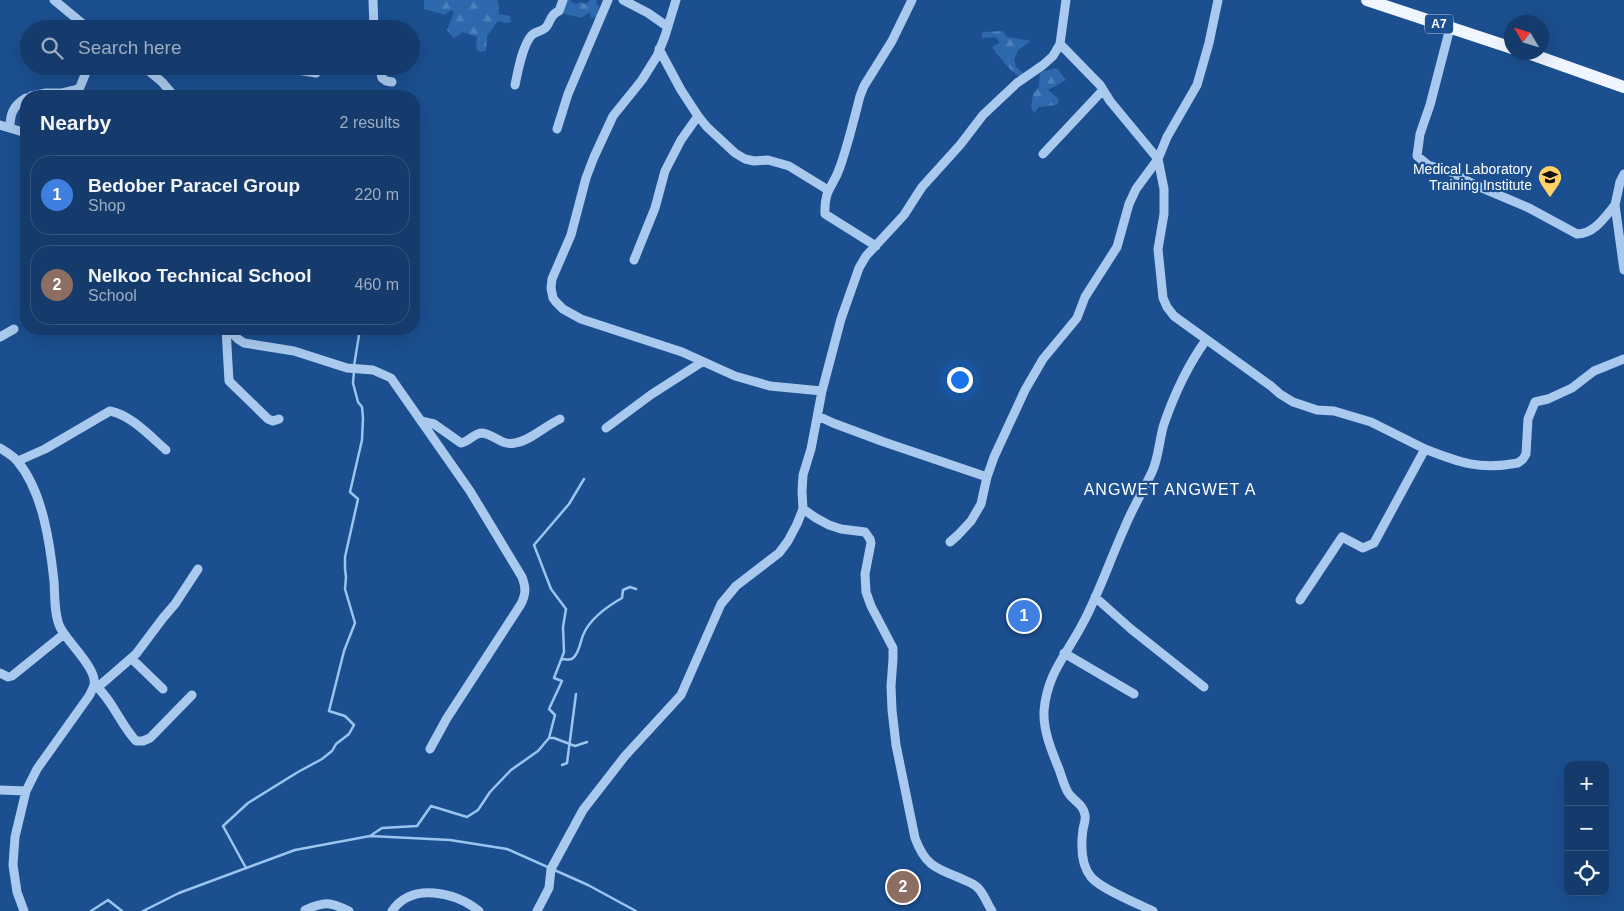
<!DOCTYPE html>
<html lang="en">
<head>
<meta charset="utf-8">
<style>
	body { margin:0; font-family:Helvetica,sans-serif; background:#1d4271; color:#f1f3f6 }
	.controls { position:absolute; right:15px; bottom:15px; display:grid; overflow:hidden; border-radius:10px; box-shadow:0 5px 20px #0002 }
	.controls button { width:45px; height:45px; display:grid; place-items:center; padding:0; border:0; border-bottom:1px solid #33557e; background:#143b6b; color:#f1f3f6; font:25px sans-serif }
	.compass { position:absolute; left:1504px; top:15px; width:45px; height:45px; border-radius:50%; background:#143b6b; box-shadow:0 5px 20px #0002; rotate:308deg }
	.you { position:absolute; left:959px; top:379px; width:18px; height:18px; margin:-12px; border:4px solid #fff; border-radius:50%; background:#1a73e8; box-shadow:0 0 0 8px #1a73e833 }
	.badge { display:grid; place-items:center; width:32px; height:32px; border-radius:50%; background:#8bbbb9; color:#fff; font-size:16px; font-weight:700 }
	.pin { position:absolute; translate:-50% -50%; border:2px solid #fff; box-shadow:0 1px 5px #0006 }
	.list { margin:0; padding:0; list-style:none }
	h2 { display:flex; justify-content:space-between; align-items:center; height:65px; margin:0; padding:0 20px; font-size:21px }
	h2 small { font-size:16px; font-weight:400; color:#9dadc1 }
	.list li { display:grid; grid-template-columns:32px 1fr auto; gap:15px; align-items:center; box-sizing:border-box; height:80px; margin:0 10px 10px; padding:0 10px; border:1px solid #33557e; border-radius:20px }
	.list b { display:block; font-size:19px; white-space:nowrap }
	.list p { margin:0; font-size:16px; white-space:nowrap; color:#9dadc1 }
	.list em { font-size:16px; font-style:normal; color:#9dadc1 }
	.icon { flex:none; width:28px; height:28px; fill:none; stroke:currentColor; stroke-width:2; stroke-linecap:round; stroke-linejoin:round }
	.map { position:relative; flex:none; width:1624px; height:911px; overflow:hidden }
	.search { position:absolute; background:#143b6b; box-shadow:0 5px 20px #0002; left:20px; top:20px; width:400px; height:55px; display:flex; align-items:center; gap:12px; box-sizing:border-box; padding:0 18px; border-radius:28px; color:#9dadc1; font-size:19px }
	.panel { position:absolute; background:#143b6b; box-shadow:0 5px 20px #0002; left:20px; top:90px; width:400px; height:245px; border-radius:20px }
	.map>svg:first-child { display:block }
	.forest { fill:url(#forest-firs) }
	.lines { fill:none; stroke-linecap:round; stroke-linejoin:round }
	.stream { stroke:#9cc4f0; stroke-width:2.5 }
	.minor { stroke:#a9c9ee; stroke-width:9 }
	.major { stroke:#f0f6ff; stroke-width:12 }
	.labels { text-anchor:middle; stroke-width:4.5; stroke-linejoin:round; paint-order:stroke }
	.shield { fill:#1b4f8f; stroke:#bbcadd; stroke-width:1 }
	.shield-label { font-size:12px; font-weight:bold; fill:#fff }
	.poi-label { font-size:14px; fill:#fff; stroke:#1b4f8f; text-anchor:end }
	.quarter-label { font-size:16px; letter-spacing:1px; fill:#fff; stroke:#1b4f8f }
</style>
</head>
<body>
<div class="map">
<svg width="1624" height="911" viewBox="0 0 1624 911">
	<defs>
		<pattern id="forest-firs" width="22" height="20" patternUnits="userSpaceOnUse" patternTransform="scale(1.25)"><rect width="22" height="20" fill="#2e69ad"/><path d="M5 1l3.5 6h-7zM16 11l3.5 6h-7z" fill="#4d80b9"/></pattern>
	</defs>
	<rect width="100%" height="100%" fill="#1b4f8f"/>
	<path class="forest" d="M424,0H498L499,14L510,16L511,22L505,23L498,21L487,36L486,51L480,52L476,49L477,37L463,32L454,38L447,30L454,12L451,10L445,15L424,9Z
		M566,0H571V2L577,4L580,2L586,4L590,0H597L596,3L599,6L597,17L591,18L590,12L581,18L562,13Z
		M1002,31L1007,37L1031,41L1018,50L1014,60L1016,67L1023,73L1030,69L1029,78L1023,81L1006,65L992,47L1000,42L995,37L983,38L981,34L984,32Z
		M1057,68L1066,80L1048,90L1059,99L1057,105L1039,107L1034,113L1031,108L1033,93L1039,87L1040,72Z"/>
	<g class="lines">
		<path class="stream" d="M354,366L360,329
			M562,659C565,659 570,661 573,658C580,652 580,641 584,633C591,618 608,606 622,598L623,590L630,587L636,589
			M549,738H554L575,746L587,742
			M562,765L567,763L576,694
			M370,836L382,828L417,826L431,806L467,817L478,810L490,792L511,770L538,751L549,738L555,715L549,709L562,681L554,678L564,652L563,627L566,609L551,589L534,545L569,504L584,479
			M246,868L223,826L248,803L298,772L322,759L332,751L336,744L349,734L354,725L345,716L329,711L344,651L355,623L345,589L346,577L345,569V557L358,499L350,492L362,440L363,418L362,407L358,402L353,383L354,371
			M91,911L108,900L122,911
			M143,911L179,893L295,850L370,836L450,840L507,849L588,885L636,911"/>
		<path class="minor" d="M54,0L89,29
			M373,0L374,29
			M623,0L648,13L668,27
			M676,0L665,36L657,56L642,80L613,116L594,157L586,178L571,235L552,279L551,288L553,298L556,302L563,309L581,319L682,352L735,376L770,386L822,391
			M1218,0L1209,43L1197,85L1167,137L1158,159L1164,189V214L1158,249L1163,298L1167,307L1174,316L1271,386L1280,394L1293,402L1317,410L1334,411L1371,422L1425,449
			M1450,28L1430,105L1420,134L1417,156L1428,165L1451,172L1475,185L1529,208L1577,234C1594,234 1605,217 1615,205
			M659,49L681,90L698,116L707,127L735,153L745,159L754,161L768,160L789,166L828,190
			M143,66L162,82L174,96
			M272,66L316,73
			M379,66L382,78L386,81L392,82
			M515,85C518,71 522,47 531,36C535,31 543,32 547,26C551,20 551,14 559,11L563,0
			M31,96L46,93H62L75,90L80,87L87,70
			M0,125L26,133
			M10,127C10,113 14,105 26,98
			M557,129L568,94L608,0
			M1043,154L1103,90
			M1624,174L1620,182L1615,205L1624,270
			M876,246L825,214C824,188 833,188 840,167C848,144 854,120 860,96L864,86L892,41L912,0
			M634,260L655,208L665,171L681,140L698,116
			M226,329L229,381L268,419L273,421L279,419
			M228,329L238,339L244,343L294,351L347,368L373,370L391,378L470,491L522,577C526,588 526,594 521,604L447,718L430,749
			M0,337L14,329
			M818,416L833,423L884,442L987,477
			M421,421L434,424L461,443C469,442 474,433 482,433C494,434 501,446 515,443C530,441 545,426 560,419
			M606,428L652,394L702,362
			M0,448C6,452 14,456 18,462C43,492 50,544 54,581C55,596 54,614 60,627C67,642 98,669 94,685C93,689 91,692 89,696L37,769L26,791L15,837L13,865L17,892L24,911
			M18,461L45,449L110,411C131,415 150,436 166,450
			M803,509L816,518L829,525L841,529L865,532L870,539L871,543L865,574L866,592L871,606L893,648V659L891,686L892,710L896,745L915,838C925,865 935,868 960,878C966,881 973,883 977,887C984,893 987,904 992,911
			M950,542L958,535L971,521L981,504L987,477L994,457L1025,390L1043,359L1077,318L1085,297L1117,247L1129,204L1136,189L1158,159L1110,101L1100,85L1060,44
			M1095,597L1131,629L1204,687
			M1300,600L1342,537L1363,548L1374,543L1425,449C1460,463 1480,470 1518,463L1523,459L1526,454L1528,419L1535,402L1548,399L1572,388L1594,371L1624,359
			M1064,653L1134,694
			M132,659L163,689
			M0,673L8,677L12,676L64,634
			M94,684C112,699 120,724 136,741H143L150,738L192,695
			M98,687L136,654L163,618L175,604L198,569
			M0,790L26,791
			M305,910C325,901 330,902 349,911
			M392,911C412,882 455,892 479,911
			M537,911L549,888L551,869L583,810L625,756L681,695L721,604L736,586L779,553L788,541L797,524L803,509L802,491L803,475L811,449L822,391L841,319L859,268L866,256L904,215L922,187L960,145L983,115L1017,83L1043,65L1053,56L1060,44L1066,0
			M1153,911C1138,904 1101,889 1091,877C1081,865 1081,844 1083,829C1084,825 1086,819 1085,815C1083,804 1075,802 1069,794C1064,787 1062,777 1059,769C1052,752 1043,731 1044,711C1047,673 1067,654 1083,623C1099,593 1110,560 1124,529C1132,509 1143,491 1152,472C1159,457 1159,440 1164,424C1174,395 1188,365 1206,340"/>
		<path class="major" d="M1367,0L1512,48
			M1525,52L1624,87"/>
	</g>
	<defs>
		<g id="school-pin" transform="scale(1.25)"><path d="M0 17L-7.5 6A9.5 9.5 0 1 1 7.5 6Z" fill="#ffd166" stroke="#1b4f8f"/><path d="M0-5L7-2L0 1L-7-2ZM-4 1L0 2.5L4 1V4Q0 6-4 4Z" fill="#111"/></g>
	</defs>
	<g fill-rule="evenodd">
		<use href="#school-pin" x="1550" y="177"/>
	</g>
	<g class="labels">
		<rect class="shield" x="1425" y="14.5" width="28" height="19" rx="4"/>
		<g class="shield-label">
			<text x="1439" y="28">A7</text>
		</g>
		<g class="poi-label">
			<text x="1532" y="174">Medical Laboratory<tspan x="1532" dy="16">Training Institute</tspan></text>
		</g>
		<g class="quarter-label">
			<text x="1170" y="495">ANGWET ANGWET A</text>
		</g>
	</g>
</svg>
<div class="controls">
<button>+</button>
<button>−</button>
<button><svg class="icon" aria-label="locate" viewBox="0 0 24 24"><circle cx="12" cy="12" r="6"/><path d="M12 2v4M12 18v4M2 12h4M18 12h4"/></svg></button>
</div>
<svg class="compass" viewBox="-18 -18 36 36"><path d="M0-13l5 13h-10z" fill="#e53935"/><path d="M0 13l5-13h-10z" fill="#9dadc1"/></svg>
<div class="you"></div>
<div class="pin badge" style="left:1024px;top:616px;background:#3f7fe0">1</div>
<div class="pin badge" style="left:903px;top:887px;background:#8d6e63">2</div>
<div class="search"><svg class="icon" aria-label="search" viewBox="0 0 24 24"><circle cx="10" cy="10" r="6"/><path d="M15 15l6 6"/></svg>Search here</div>
<section class="panel">
<h2>Nearby<small>2 results</small></h2>
<ul class="list">
<li><span class="badge" style="background:#3f7fe0">1</span><div><b>Bedober Paracel Group</b><p>Shop</p></div><em>220 m</em></li>
<li><span class="badge" style="background:#8d6e63">2</span><div><b>Nelkoo Technical School</b><p>School</p></div><em>460 m</em></li>
</ul>
</section>
</div>
</body>
</html>
